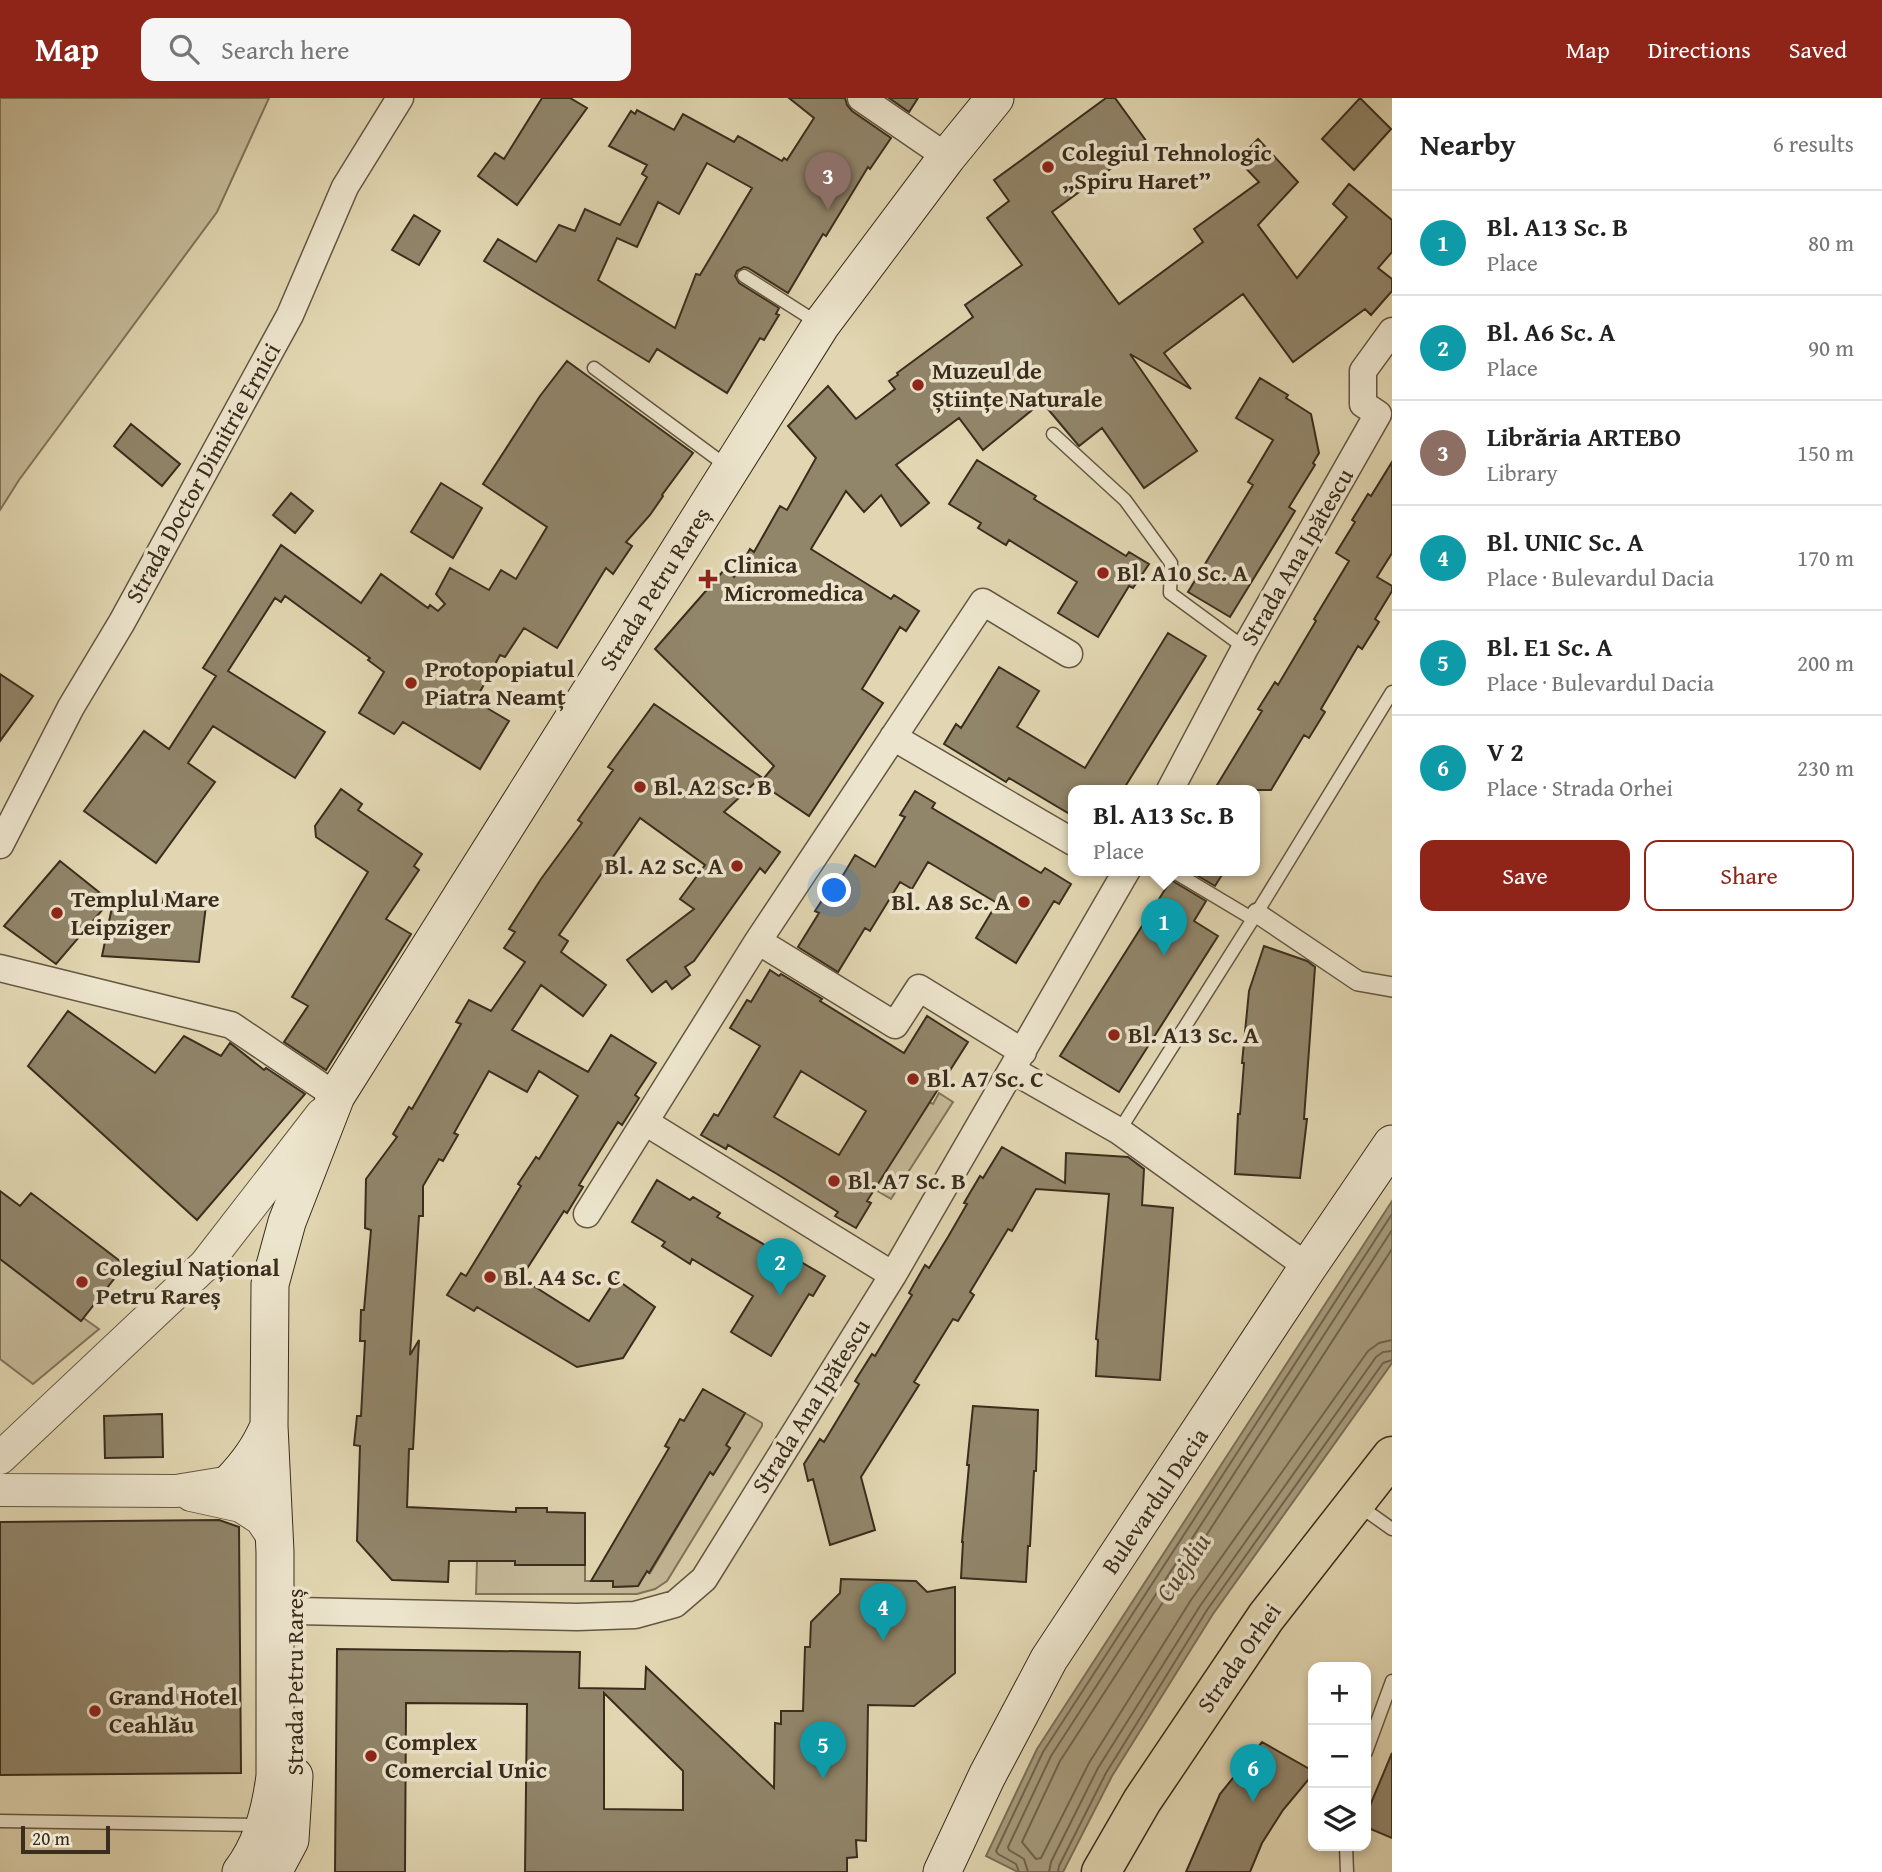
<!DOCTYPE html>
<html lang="en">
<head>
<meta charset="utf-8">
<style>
	body { margin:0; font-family:"Gentium Book Plus",serif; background:#f6f6f6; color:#222 }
	.controls { position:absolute; right:21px; bottom:21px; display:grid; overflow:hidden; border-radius:14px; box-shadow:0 4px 10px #0003 }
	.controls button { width:63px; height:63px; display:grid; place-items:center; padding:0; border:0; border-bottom:2px solid #e0e0e0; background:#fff; color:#222; font:35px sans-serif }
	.scale { position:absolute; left:21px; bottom:18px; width:89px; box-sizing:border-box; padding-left:7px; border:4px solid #3a2d1d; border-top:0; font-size:19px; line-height:24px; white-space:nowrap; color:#3a2d1d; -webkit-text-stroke:5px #ece4cc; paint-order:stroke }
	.you { position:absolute; left:835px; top:793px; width:24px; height:24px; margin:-18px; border:5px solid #fff; border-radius:50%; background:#1a73e8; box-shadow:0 0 0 10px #1a73e833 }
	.badge { display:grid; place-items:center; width:46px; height:46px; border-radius:50%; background:#8f2418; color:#fff; font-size:23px; font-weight:700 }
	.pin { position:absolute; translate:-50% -58px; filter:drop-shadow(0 2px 4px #0008) }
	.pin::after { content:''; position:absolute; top:37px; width:24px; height:21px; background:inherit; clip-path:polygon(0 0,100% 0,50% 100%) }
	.popup { position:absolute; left:1068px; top:687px; width:192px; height:91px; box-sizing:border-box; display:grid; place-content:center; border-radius:14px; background:#fff; filter:drop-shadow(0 2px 5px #0005); font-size:23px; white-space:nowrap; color:#767676 }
	.popup b { font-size:26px; color:#222 }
	.popup::after { content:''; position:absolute; left:50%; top:100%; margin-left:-14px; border:14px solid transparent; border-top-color:#fff }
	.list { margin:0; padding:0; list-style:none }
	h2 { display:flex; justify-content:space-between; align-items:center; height:91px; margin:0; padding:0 28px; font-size:30px }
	h2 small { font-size:23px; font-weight:400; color:#767676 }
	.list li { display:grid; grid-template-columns:46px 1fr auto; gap:21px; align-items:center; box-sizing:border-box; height:105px; padding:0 28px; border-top:2px solid #e0e0e0 }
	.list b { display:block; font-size:26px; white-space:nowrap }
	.list p { margin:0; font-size:23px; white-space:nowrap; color:#767676 }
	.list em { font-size:23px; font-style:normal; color:#767676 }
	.actions { display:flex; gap:14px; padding:21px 28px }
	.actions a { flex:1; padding:16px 0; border:2px solid #8f2418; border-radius:14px; text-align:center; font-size:24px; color:#8f2418 }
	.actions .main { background:#8f2418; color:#fff }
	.icon { flex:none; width:38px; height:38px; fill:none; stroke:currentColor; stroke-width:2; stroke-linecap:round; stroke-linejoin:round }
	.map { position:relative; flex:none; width:1392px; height:1774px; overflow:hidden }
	header { display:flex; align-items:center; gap:42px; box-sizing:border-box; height:98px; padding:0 35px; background:#8f2418; color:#fff }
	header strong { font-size:33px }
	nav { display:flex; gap:38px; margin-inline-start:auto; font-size:24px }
	.search { width:490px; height:63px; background:#f6f6f6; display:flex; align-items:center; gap:18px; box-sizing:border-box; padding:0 24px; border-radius:14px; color:#767676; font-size:26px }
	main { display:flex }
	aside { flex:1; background:#fff }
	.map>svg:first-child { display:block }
	.green { fill:#c5b998; stroke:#80735a; stroke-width:2 }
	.water { fill:#a89d7f; stroke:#7c7058; stroke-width:2 }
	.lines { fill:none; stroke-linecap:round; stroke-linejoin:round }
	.shore { stroke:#71654e; stroke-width:2 }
	.building { fill:#91856a; stroke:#3a2d1d; stroke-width:2; fill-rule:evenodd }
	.service-casing { stroke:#645742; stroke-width:15 }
	.pedestrian-casing { stroke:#645742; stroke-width:22 }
	.minor-casing { stroke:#645742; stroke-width:29 }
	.tertiary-casing { stroke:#645742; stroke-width:34 }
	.secondary-casing { stroke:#3a2d1d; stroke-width:39 }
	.primary-casing { stroke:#3a2d1d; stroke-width:41 }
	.service { stroke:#ece4cc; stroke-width:12 }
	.pedestrian { stroke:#ece4cc; stroke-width:19 }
	.minor { stroke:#ece4cc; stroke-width:26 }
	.tertiary { stroke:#ece4cc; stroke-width:32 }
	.secondary { stroke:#ece4cc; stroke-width:37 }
	.primary { stroke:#e1d6b1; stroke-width:38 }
	.poi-dot { fill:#8f2418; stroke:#ece4cc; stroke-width:2.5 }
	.labels { text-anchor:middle; stroke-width:7; stroke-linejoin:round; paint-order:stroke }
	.poi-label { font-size:24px; font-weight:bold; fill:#3a2d1d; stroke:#ece4cc; text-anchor:start }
	.street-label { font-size:24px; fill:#3a2d1d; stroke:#ece4cc }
	.water-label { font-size:26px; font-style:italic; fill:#564936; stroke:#ece4cc }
</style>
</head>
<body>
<header>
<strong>Map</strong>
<div class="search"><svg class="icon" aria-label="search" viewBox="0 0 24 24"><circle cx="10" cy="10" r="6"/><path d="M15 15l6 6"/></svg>Search here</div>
<nav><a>Map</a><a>Directions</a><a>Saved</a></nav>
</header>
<main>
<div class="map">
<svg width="1392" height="1774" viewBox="0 0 1392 1774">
	<rect width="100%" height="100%" fill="#e1d6b1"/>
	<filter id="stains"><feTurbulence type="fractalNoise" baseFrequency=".00286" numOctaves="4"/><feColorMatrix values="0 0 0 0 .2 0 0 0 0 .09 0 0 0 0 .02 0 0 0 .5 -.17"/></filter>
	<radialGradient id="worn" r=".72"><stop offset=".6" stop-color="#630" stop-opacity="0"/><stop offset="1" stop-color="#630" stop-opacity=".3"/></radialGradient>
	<path class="green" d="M0,0H269L217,114L19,382L0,412Z
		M939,995L953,1004L891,1101L874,1091L929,1004L933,1006Z
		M0,1161L99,1231L33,1286L0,1261Z
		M745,1315L762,1325V1328L667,1483L655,1491L637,1496H476L477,1463H585V1483H613V1489L638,1488L647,1473L650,1475L710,1374L714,1376L730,1350L726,1347Z"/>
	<path class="water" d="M1392,1103V1265L1213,1516L1112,1678L1063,1774H1018L986,1758L1037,1651Z"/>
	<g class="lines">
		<path class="shore" d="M1392,1151L1060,1663L1022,1744L1036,1761L1041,1760L1089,1665L1191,1502L1368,1253L1379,1245L1392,1242
			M1019,1774L1016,1766L998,1756L996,1753L1043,1654L1392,1116
			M1028,1774L1024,1761L1009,1752L1008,1749L1051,1658L1392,1132
			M1049,1774L1051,1764L1098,1670L1200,1508L1376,1259L1383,1254L1392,1253
			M1058,1774L1059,1768L1106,1675L1207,1512L1383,1265L1392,1262"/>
	</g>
	<path class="building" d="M542,0H570L587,10L517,107L478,78L495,55L504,61Z
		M789,0H845L847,7L852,13L891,40L870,71L868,69L826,138L823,136L788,195L748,170L744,169L737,173L735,178L739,185L779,210L776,216L779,217L764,242L760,240L727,295L657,251L649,264L484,163L498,141L536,164L559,127L575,133L585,111L620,127L647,79L642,76L647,67L609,48L631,13L635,16L637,12L674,32L683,16L734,44L738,38L782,63L784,60L787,62L814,20ZM707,65L752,90L700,177L696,176L675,230L598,182L617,140L637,149L658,104L679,116Z
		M889,0H918L909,14Z
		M1106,0H1115L1147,44L1052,114L1119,206L1203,144L1194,131L1259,84L1238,62L1258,41L1298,84L1258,127L1297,180L1347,119L1333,106L1349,86L1392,122V154L1378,170L1392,181V193L1371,217L1365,211L1293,264L1243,196L1164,255L1191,291L1130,256L1197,353L1144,390L1102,330L1079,348L1042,304L983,352L959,320L896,367L929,405L901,428L881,397L864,414L846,393L811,451L891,501L894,497L919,513L906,533L900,529L862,591L883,605L809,718L760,685L774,668L655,551L725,471L734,479L750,451L754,454L780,408L787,412L816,360L788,328L828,288L856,321L895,291L889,283L898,277L897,275L973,219L965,207L1022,167L987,120L1009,103L994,82Z
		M1360,0L1391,31L1354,72L1322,41Z
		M414,117L440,133L419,167L392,152Z
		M567,263L693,355L662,397L663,398L650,417L626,444L632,448L613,476L606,470L557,550L524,530L505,559L500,557L475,603L509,623L480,671L403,624L394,636L359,615L384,574L368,562L370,560L285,498L281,504L275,500L228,573L325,634L295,680L213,628L188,665L215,684L156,765L84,713L144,633L169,651L216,578L203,570L281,447L361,505L381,476L428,510L430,507L438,513L445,506L436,496L450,470L489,492L501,472L516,481L547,429L483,386L540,298Z
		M1260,280L1288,297L1286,300L1311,316L1319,355L1313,365L1315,367L1289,409L1295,413L1230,519L1188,494L1253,387L1248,384L1273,342L1236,320Z
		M131,326L180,366L162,388L114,348Z
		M977,362L1036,398L1034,401L1126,458L1129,454L1149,466L1133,490L1129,488L1098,539L1058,515L1077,484L1009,442L1006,447L978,430L981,425L949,406Z
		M1392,364V455L1377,479L1392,488V493L1375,521L1379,524L1362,551L1358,548L1321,611L1325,614L1309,640L1304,637L1271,692H1214L1262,613L1258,611L1275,584L1278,587L1316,523L1314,521L1349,463L1336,455L1355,424L1352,422L1368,396L1371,398Z
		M441,385L482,410L453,460L411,434Z
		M291,395L313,413L295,435L273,417Z
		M1168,535L1206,558L1123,692H1073V718L1009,680L1006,684L944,646L956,626L961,630L999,569L1039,593L1017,629L1085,670Z
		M0,576L33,598L0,643Z
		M654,606L761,679L724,714L780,754L765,775L760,770L694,863L685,869L690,877L672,891L666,883L652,894L627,862L694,811L680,801L705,767L640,720L559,837L568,843L561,854L606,887L583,918L541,887L512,932L588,974L611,937L656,965L635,997L639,1000L622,1027L618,1024L579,1087L583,1089L567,1115L564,1113L521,1180L589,1223L616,1181L655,1209L623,1260L577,1269L477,1209L474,1213L447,1197L461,1175L466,1178L521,1088L518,1086L536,1059L539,1061L578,998L539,973L527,994L489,973L454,1035L458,1037L443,1063L439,1061L423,1088V1118H419L410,1257L419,1242L413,1351H409L407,1409L516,1414V1410H547V1414L585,1415V1467H515V1463H449L448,1484L392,1482L357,1443L360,1348L354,1347L357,1318H361L365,1243H360L361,1212H364L371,1132L365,1130L366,1081L397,1039L393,1036L409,1009L412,1011L461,926L456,924L469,902L491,913L525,864L504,850L515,834L509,831L541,781L582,725L578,722L613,672L608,669Z
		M341,691L362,706L358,712L422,756L414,768L419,772L386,821L411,836L326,972L284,944L308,908L292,899L368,774L316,739L315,728Z
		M915,693L935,705L932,710L1041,775L1045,770L1071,786L1059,806L1054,803L1016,865L976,840L997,805L928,764L912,791L900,784L870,833L865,830L838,874L798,849L819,815L815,813L832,787L836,789L855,757L875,769L905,719L900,717Z
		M60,763L110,803L56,866L4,828Z
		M1188,772H1225L1215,788Z
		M1171,782L1206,803L1194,823L1218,838L1119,994L1060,958Z
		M165,793L207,799L199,864L102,858L112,809H162Z
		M1264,848L1307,863L1315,869L1304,1021H1307L1300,1080L1235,1076L1238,1016H1240L1244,965H1242L1249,893Z
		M770,872L779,878L781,876L822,901L820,903L904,955L927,918L968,944L867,1103L871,1105L856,1130L835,1118L838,1114L777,1076L728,1047L726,1051L701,1037L714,1016L718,1018L760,948L730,930L747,902L751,904ZM801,973L866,1013L839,1057L774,1019Z
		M68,913L155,975L184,938L221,958L230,945L264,972L266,970L305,996L197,1122L28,968Z
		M1002,1049L1065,1085L1066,1055L1128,1059L1144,1071L1142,1107L1173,1110L1160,1282L1096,1278L1098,1242L1096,1241L1109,1096L1036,1091L1012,1133L1008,1131L970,1194L974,1197L958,1223L953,1221L914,1284L919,1287L861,1379L875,1432L830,1447L813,1381L808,1383L804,1366L820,1341L824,1344L859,1286L855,1283L872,1256L875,1258L912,1197L909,1195L925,1167L929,1170L948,1139L967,1106L964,1105L980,1078L983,1080Z
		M657,1082L690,1102L693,1099L720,1115L717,1119L799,1167L801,1164L825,1178L813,1198L809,1196L771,1258L731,1234L753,1198L692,1161L690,1166L662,1148L665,1144L632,1124Z
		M0,1093L20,1108L31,1095L125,1167L81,1223L0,1161Z
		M703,1291L745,1315L726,1347L730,1350L713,1377L710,1374L649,1475L647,1473L638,1488L613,1489V1483H591L669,1350L665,1348L680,1321L684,1323Z
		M973,1308L1038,1312L1036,1373H1034L1030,1448H1028L1026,1484L961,1480L963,1444H962L969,1367H967Z
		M162,1316L163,1359L105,1360L104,1318Z
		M219,1422L239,1429L241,1675L0,1677V1424Z
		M841,1481L916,1483L927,1494L955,1489V1575L914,1608L868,1607L866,1743L856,1742L857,1759L847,1760V1774H525L527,1606L406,1605L405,1774H335L337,1551L580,1554L579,1590L645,1591L646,1569L774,1690L775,1625L781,1626V1613H803L805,1549H810L811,1524L840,1495ZM604,1595L683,1673V1712L604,1711Z
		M1262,1644L1313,1673V1676L1283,1712L1262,1745L1250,1774H1186L1220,1696Z
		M1392,1655V1740L1366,1729V1717Z"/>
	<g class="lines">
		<g class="service-casing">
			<path id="service" d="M744,178L818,225
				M594,270L728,369
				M1053,336L1125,402L1171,465L1170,495L1245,550
				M1171,772L1253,821L1392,594
				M1119,1033L1253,821
				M1358,1407L1392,1431
				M1366,1654L1392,1583
				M0,1723L259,1727
				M1346,1748L1347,1774"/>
		</g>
		<g class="pedestrian-casing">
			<path id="pedestrian" d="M1257,815L1358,883L1392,889"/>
		</g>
		<g class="minor-casing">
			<path id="minor" d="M861,0L947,59
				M893,639L1073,744
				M1170,692L1245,550L1378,316L1363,306V273L1392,233
				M0,747L71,609L122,524L290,217L345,89L400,0
				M758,843L983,504L1069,556
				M0,870L231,927L336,998
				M1012,972L1119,1033L1308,1169
				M645,1024L893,1177
				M587,1116L758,843L895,927L919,890L1023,954
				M296,1513L577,1519L635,1517L675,1506L704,1481L893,1177L1127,772"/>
		</g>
		<g class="tertiary-casing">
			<path id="tertiary" d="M0,1360L205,1167L322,1016
				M0,1392L176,1393L231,1384L257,1386
				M191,1397L241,1408L261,1421L275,1442"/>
		</g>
		<g class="secondary-casing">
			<path id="secondary" d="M231,1384C248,1366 259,1351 269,1328
				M241,1774C261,1748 271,1710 275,1678V1454L269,1328L270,1186L287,1124L336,998L821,227L947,59L995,0
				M273,1774L290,1742L294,1678
				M942,1774L987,1678L1049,1561L1308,1169L1392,1046"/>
		</g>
		<g class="primary-casing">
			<path id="primary" d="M1101,1774L1142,1703L1266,1519L1392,1358"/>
		</g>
		<use href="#service" class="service"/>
		<use href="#pedestrian" class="pedestrian"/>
		<use href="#minor" class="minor"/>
		<use href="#tertiary" class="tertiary"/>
		<use href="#secondary" class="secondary"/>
		<use href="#primary" class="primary"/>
	</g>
	<g class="poi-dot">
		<circle cx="1048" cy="69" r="7"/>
		<circle cx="918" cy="287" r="7"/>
		<circle cx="1103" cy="475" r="7"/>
		<path d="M704.5 470.5h7v7h7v7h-7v7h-7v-7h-7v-7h7z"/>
		<circle cx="411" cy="585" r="7"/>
		<circle cx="640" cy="689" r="7"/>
		<circle cx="737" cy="768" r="7"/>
		<circle cx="1024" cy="804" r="7"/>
		<circle cx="57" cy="815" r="7"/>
		<circle cx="1114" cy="937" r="7"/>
		<circle cx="913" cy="981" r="7"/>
		<circle cx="834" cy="1083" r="7"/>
		<circle cx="490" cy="1179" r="7"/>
		<circle cx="82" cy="1184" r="7"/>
		<circle cx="95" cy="1613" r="7"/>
		<circle cx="371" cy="1658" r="7"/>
	</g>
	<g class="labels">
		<g class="poi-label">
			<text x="1062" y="63">Colegiul Tehnologic<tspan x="1062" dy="28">„Spiru Haret”</tspan></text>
			<text x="932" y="281">Muzeul de<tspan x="932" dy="28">Științe Naturale</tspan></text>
			<text x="724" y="475">Clinica<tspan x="724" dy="28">Micromedica</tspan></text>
			<text x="1117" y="483">Bl. A10 Sc. A</text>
			<text x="425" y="579">Protopopiatul<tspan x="425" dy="28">Piatra Neamț</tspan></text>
			<text x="654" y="697">Bl. A2 Sc. B</text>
			<text x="723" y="776" text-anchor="end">Bl. A2 Sc. A</text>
			<text x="71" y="809">Templul Mare<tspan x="71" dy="28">Leipziger</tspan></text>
			<text x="1010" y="812" text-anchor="end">Bl. A8 Sc. A</text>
			<text x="1128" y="945">Bl. A13 Sc. A</text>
			<text x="927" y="989">Bl. A7 Sc. C</text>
			<text x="848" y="1091">Bl. A7 Sc. B</text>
			<text x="96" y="1178">Colegiul Național<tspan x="96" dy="28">Petru Rareș</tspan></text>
			<text x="504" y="1187">Bl. A4 Sc. C</text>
			<text x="109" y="1607">Grand Hotel<tspan x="109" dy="28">Ceahlău</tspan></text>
			<text x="385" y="1652">Complex<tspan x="385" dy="28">Comercial Unic</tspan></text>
		</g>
		<g class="street-label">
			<text transform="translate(203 375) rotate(-61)" y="8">Strada Doctor Dimitrie Ernici</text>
			<text transform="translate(1297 459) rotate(-60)" y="8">Strada Ana Ipătescu</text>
			<text transform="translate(655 491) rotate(-58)" y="8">Strada Petru Rareș</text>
			<text transform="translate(811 1308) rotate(-58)" y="8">Strada Ana Ipătescu</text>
			<text transform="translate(1155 1403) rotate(-56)" y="8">Bulevardul Dacia</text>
			<text transform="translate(1239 1560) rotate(-55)" y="8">Strada Orhei</text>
			<text transform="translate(295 1584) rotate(-90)" y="8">Strada Petru Rareș</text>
		</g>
		<g class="water-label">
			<text transform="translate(1183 1469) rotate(-56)" y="9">Cuejdiu</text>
		</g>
	</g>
	<rect width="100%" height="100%" filter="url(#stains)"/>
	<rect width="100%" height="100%" fill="url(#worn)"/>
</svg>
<div class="controls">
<button>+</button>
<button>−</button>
<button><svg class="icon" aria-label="layers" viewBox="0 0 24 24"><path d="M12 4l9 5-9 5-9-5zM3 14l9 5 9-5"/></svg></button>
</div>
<div class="scale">20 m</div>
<div class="you"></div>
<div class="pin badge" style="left:1164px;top:858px;background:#0f9aa8">1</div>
<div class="popup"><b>Bl. A13 Sc. B</b>Place</div>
<div class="pin badge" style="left:780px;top:1198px;background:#0f9aa8">2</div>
<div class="pin badge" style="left:828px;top:112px;background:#8d6e63">3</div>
<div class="pin badge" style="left:883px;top:1543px;background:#0f9aa8">4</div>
<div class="pin badge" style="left:823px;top:1681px;background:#0f9aa8">5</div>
<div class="pin badge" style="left:1253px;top:1704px;background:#0f9aa8">6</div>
</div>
<aside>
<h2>Nearby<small>6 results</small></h2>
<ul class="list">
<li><span class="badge" style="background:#0f9aa8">1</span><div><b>Bl. A13 Sc. B</b><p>Place</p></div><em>80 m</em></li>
<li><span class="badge" style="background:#0f9aa8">2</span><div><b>Bl. A6 Sc. A</b><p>Place</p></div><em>90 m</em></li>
<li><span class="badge" style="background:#8d6e63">3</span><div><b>Librăria ARTEBO</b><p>Library</p></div><em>150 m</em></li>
<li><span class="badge" style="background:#0f9aa8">4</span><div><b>Bl. UNIC Sc. A</b><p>Place · Bulevardul Dacia</p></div><em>170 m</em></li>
<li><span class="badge" style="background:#0f9aa8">5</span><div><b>Bl. E1 Sc. A</b><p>Place · Bulevardul Dacia</p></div><em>200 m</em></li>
<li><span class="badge" style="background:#0f9aa8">6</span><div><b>V 2</b><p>Place · Strada Orhei</p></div><em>230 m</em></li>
</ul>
<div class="actions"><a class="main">Save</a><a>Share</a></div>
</aside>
</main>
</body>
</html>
